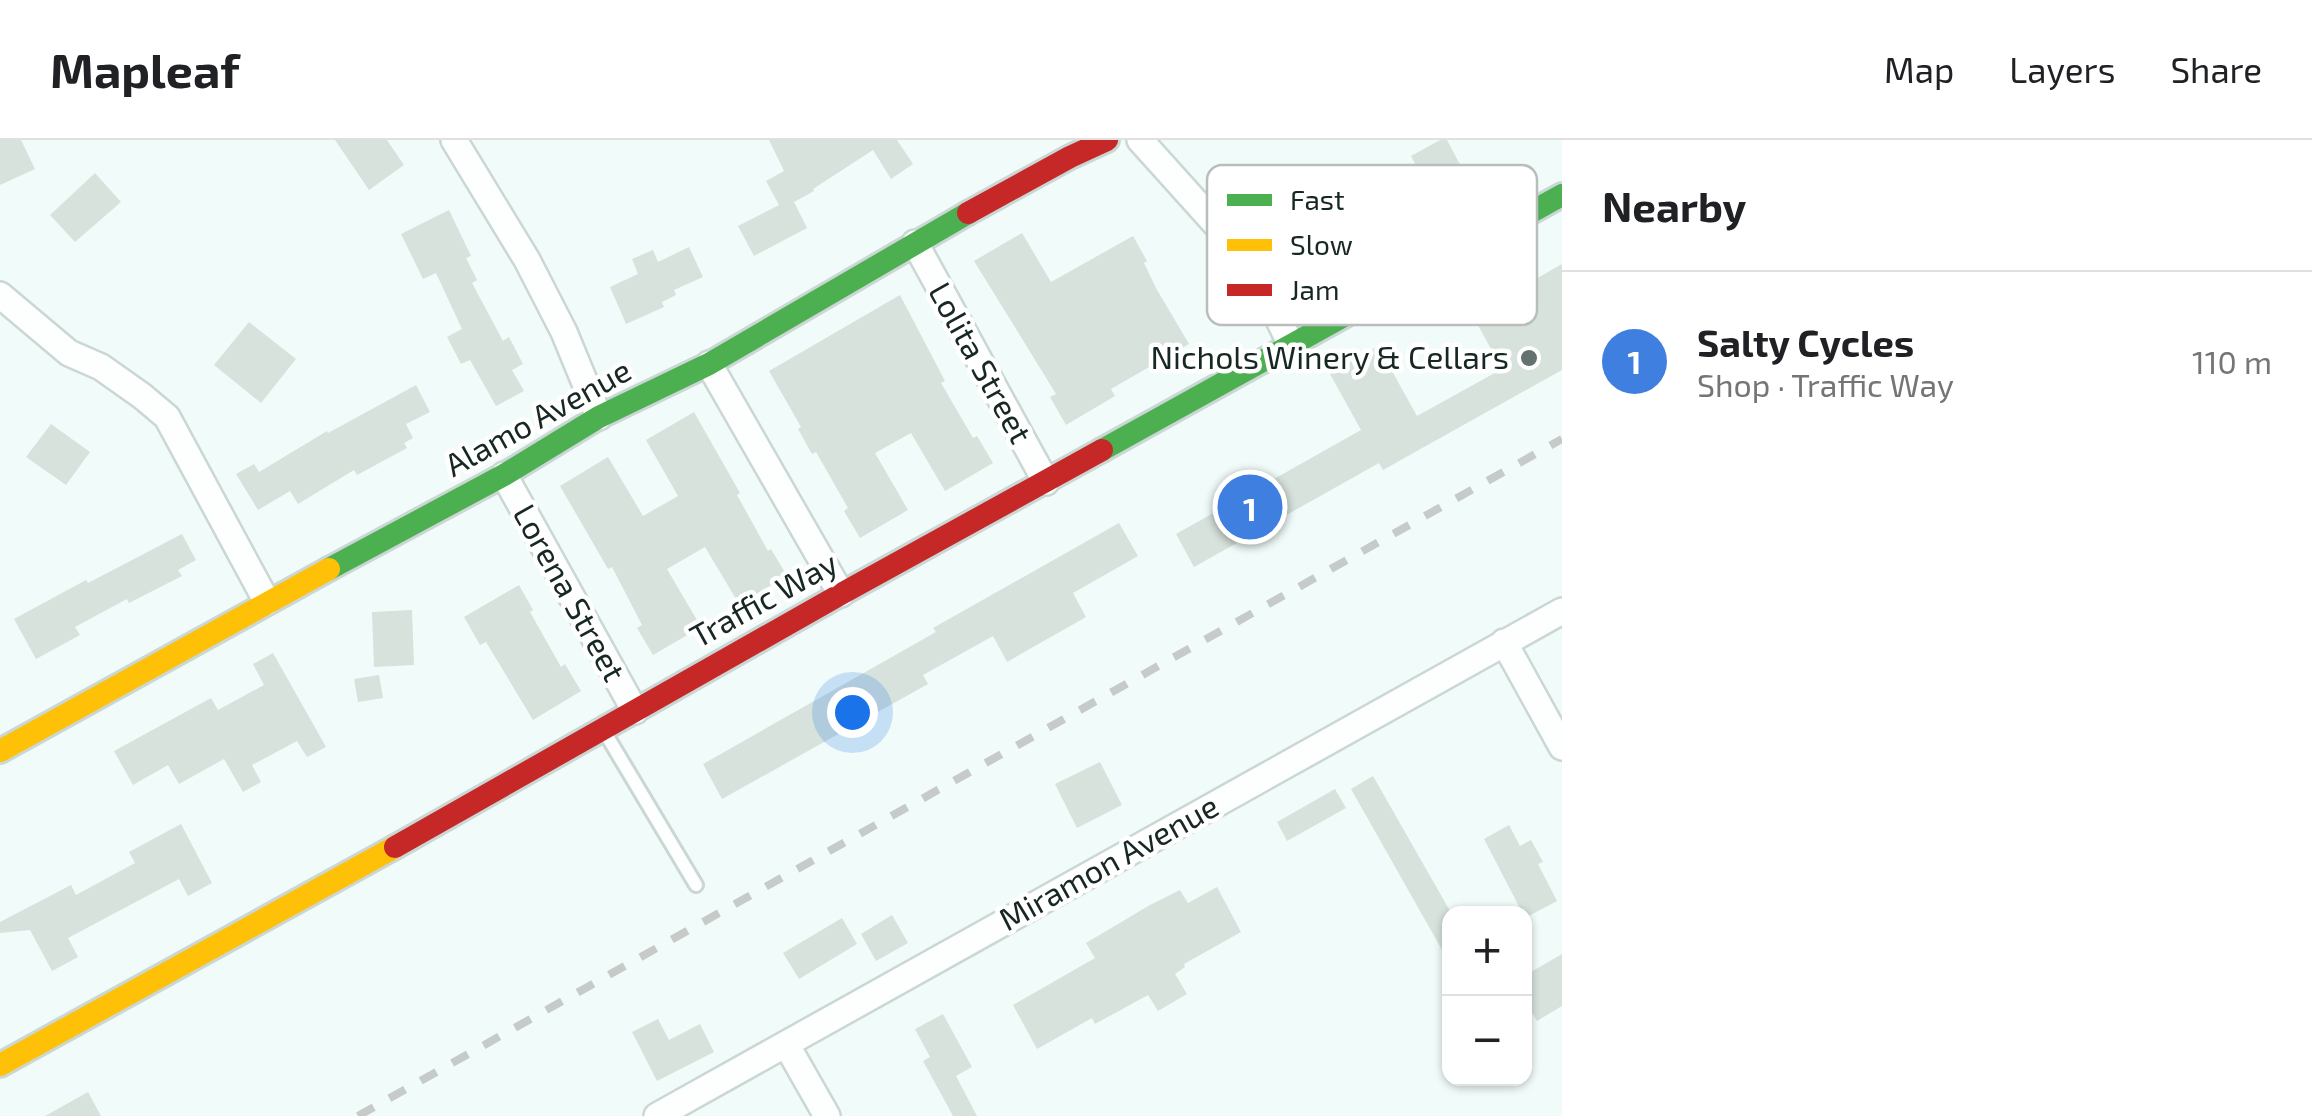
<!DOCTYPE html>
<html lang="en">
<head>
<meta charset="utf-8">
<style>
	body { margin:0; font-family:"Exo 2",sans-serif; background:#f6f6f6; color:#202124 }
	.controls { position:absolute; right:30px; bottom:30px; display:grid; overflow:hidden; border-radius:20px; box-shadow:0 2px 8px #0004 }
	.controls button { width:90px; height:90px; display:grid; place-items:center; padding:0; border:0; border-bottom:2px solid #e0e0e0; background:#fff; color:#202124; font:50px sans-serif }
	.you { position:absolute; left:852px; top:572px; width:35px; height:35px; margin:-25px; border:8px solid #fff; border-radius:50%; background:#1a73e8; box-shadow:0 0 0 15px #1a73e833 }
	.badge { display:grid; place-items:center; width:65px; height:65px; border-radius:50%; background:#63716f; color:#fff; font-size:32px; font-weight:700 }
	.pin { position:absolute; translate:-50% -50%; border:5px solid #fff; box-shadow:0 2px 10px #0006 }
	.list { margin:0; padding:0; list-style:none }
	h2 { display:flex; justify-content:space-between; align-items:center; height:130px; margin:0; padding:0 40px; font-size:42px }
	h2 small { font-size:32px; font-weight:400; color:#757577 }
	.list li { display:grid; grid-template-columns:65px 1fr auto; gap:30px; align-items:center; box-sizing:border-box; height:180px; padding:0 40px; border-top:2px solid #e0e0e0 }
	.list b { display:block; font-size:38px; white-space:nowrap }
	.list p { margin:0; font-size:32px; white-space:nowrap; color:#757577 }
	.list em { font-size:32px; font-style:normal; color:#757577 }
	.map { position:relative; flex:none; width:1562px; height:976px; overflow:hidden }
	header { display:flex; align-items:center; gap:60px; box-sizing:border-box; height:140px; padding:0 50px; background:#fff; border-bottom:2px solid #e0e0e0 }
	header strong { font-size:48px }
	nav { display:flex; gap:55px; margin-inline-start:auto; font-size:35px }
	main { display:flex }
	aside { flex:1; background:#fff }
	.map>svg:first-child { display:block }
	.building { fill:#d7e2dc }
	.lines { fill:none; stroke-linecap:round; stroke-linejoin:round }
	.lane-casing { stroke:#cad7d5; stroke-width:18 }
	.street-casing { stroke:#cad7d5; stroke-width:30 }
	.fast-casing { stroke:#cad7d5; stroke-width:28 }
	.slow-casing { stroke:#cad7d5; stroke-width:28 }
	.jam-casing { stroke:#cad7d5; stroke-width:28 }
	.lane { stroke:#fdfefe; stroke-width:12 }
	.street { stroke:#fdfefe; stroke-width:25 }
	.fast { stroke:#4caf50; stroke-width:22 }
	.slow { stroke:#ffc107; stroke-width:22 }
	.jam { stroke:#c62828; stroke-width:22 }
	.rail { stroke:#c6cac9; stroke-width:8; stroke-dasharray:18 18; stroke-linecap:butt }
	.poi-dot { fill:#63716f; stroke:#fff; stroke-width:4 }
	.labels { text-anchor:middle; stroke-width:9; stroke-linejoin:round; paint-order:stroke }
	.poi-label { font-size:32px; fill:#162724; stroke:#fff; text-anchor:end }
	.street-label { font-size:32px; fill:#162724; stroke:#fff }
	.key { fill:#fff; stroke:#b9bebd; stroke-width:2.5 }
	.key-label { font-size:28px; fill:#162724 }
</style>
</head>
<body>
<header>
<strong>Mapleaf</strong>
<nav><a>Map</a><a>Layers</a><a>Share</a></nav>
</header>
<main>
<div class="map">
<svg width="1562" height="976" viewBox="0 0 1562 976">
	<rect width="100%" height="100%" fill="#f1fbf9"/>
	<path class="building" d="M0,0H21L35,29L0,45Z
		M335,0H387L404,25L369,50Z
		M769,0H897L913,24L891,39L873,10L813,49L814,51L794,62L807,88L754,116L738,86L779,65L766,41L784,31Z
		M1440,0H1447L1473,49L1438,68L1411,16Z
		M95,33L121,62L75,102L50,75Z
		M449,70L471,116L466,118L477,140L472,143L503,201L509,197L523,224L512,230L524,251L496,266L470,220L461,224L447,197L462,189L436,133L423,139L401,94Z
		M1022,93L1051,142L1133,96L1147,121L1144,123L1156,148L1189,204L1111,249L1115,256L1066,285L1050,257L1056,254L974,121Z
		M689,107L703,137L674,150L676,155L662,162L664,167L626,184L610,147L638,134L632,119L653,110L658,122Z
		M1562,124V230L1383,330L1379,323L1194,427L1176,394L1361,290L1330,234L1378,206L1417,276L1502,229L1463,158L1511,131L1520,148Z
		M900,155L945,241L941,243L973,298L977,296L993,323L945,351L911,293L875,313L908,370L860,398L844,371L848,368L816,312L812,314L798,289L801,287L769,231Z
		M249,182L296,219L261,263L214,225Z
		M416,245L430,272L406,284L413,298L404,303L407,308L357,335L354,330L298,364L290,351L258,370L236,334L254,324L259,332L327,291L328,293Z
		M694,272L740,353L737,355L768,411L771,409L787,436L739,464L705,407L667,429L701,487L653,515L637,488L642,485L612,427L608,429L560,346L608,317L643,376L678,356L646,300Z
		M51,284L90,312L66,345L26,317Z
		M1119,383L1138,416L1073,453L1086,477L1007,522L993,496L923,535L928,544L722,659L703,624L936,492L933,488Z
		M182,394L196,420L178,430L182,436L129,463L127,459L75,487L80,495L36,519L14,479L86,440L88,443Z
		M519,445L533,470L530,472L561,527L565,524L581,551L533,580L486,502L480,505L464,477Z
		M412,470L414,525L374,527L372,472Z
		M273,513L326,607L307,617L297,601L252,625L261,642L243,652L224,619L179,644L168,625L133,645L114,611L211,558L218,570L264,545L253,524Z
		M379,535L383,558L358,562L354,539Z
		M1100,622L1122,665L1077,688L1055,644Z
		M1373,636L1450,771V824L1351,649Z
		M1335,649L1346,668L1287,701L1277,682Z
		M181,684L212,743L188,756L179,739L68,798L78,817L52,831L30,790L0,793V782L71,745L76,755L135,723L129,712Z
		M1509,685L1520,706L1531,700L1543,722L1538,724L1557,761L1525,778L1484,699Z
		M1217,747L1241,792L1184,824L1185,827L1175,834L1187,854L1158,871L1148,855L1095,884L1092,878L1037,909L1013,865L1095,818L1086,803L1150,765L1180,750L1188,763Z
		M892,775L908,803L876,821L861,794Z
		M842,778L857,804L799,839L783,813Z
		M1562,814V866L1537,881L1524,860V836Z
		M943,874L972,927L956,936L977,976H953L923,921L930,917L915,889Z
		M658,879L669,900L700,884L714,912L657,941L632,892Z
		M88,952L101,976H45Z"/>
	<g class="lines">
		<g class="lane-casing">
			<path id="lane" d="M604,591L696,745"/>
		</g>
		<g class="street-casing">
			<path id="street" d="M454,0L527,120L564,192L599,277
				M1140,0L1221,90L1268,157L1291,205
				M915,103L1046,342
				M0,155L69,213L101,227L142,256L167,277L267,462
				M709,224L841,454
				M504,335L635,571
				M1504,502L1562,607
				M786,904L827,976
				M657,976L1562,471"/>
		</g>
		<g class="fast-casing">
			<path id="fast" d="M1102,310L1562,55
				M329,429L504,335L599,277L709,224L968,73"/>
		</g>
		<g class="slow-casing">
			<path id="slow" d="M0,611L329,429
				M0,925L395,707"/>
		</g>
		<g class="jam-casing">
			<path id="jam" d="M968,73L1070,17L1107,0
				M395,707L841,454L1102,310"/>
		</g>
		<use href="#lane" class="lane"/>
		<use href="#street" class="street"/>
		<use href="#fast" class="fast"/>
		<use href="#slow" class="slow"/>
		<use href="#jam" class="jam"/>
		<path class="rail" d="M358,976L1562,299"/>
	</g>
	<circle class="poi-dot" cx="1529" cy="218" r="10"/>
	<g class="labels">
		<g class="poi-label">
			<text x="1509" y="229">Nichols Winery &amp; Cellars</text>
		</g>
		<g class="street-label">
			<text transform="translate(980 223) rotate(61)" y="11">Lolita Street</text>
			<text transform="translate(538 278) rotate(-29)" y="11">Alamo Avenue</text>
			<text transform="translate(569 453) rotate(61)" y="11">Lorena Street</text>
			<text transform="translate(764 460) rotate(-29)" y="11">Traffic Way</text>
			<text transform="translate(1109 723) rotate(-29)" y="11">Miramon Avenue</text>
		</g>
	</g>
	<rect x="1207" y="25" width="330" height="160" rx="15" class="key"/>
	<rect x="1227" y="54" width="45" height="12" fill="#4caf50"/>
	<rect x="1227" y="99" width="45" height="12" fill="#ffc107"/>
	<rect x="1227" y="144" width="45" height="12" fill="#c62828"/>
	<g class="key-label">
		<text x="1290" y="70">Fast</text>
		<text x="1290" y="115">Slow</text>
		<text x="1290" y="160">Jam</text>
	</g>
</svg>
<div class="controls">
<button>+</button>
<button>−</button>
</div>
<div class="you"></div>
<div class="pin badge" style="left:1250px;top:367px;background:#3f7fe0">1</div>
</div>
<aside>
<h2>Nearby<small></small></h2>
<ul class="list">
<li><span class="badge" style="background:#3f7fe0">1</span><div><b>Salty Cycles</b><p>Shop · Traffic Way</p></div><em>110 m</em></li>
</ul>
</aside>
</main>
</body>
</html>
